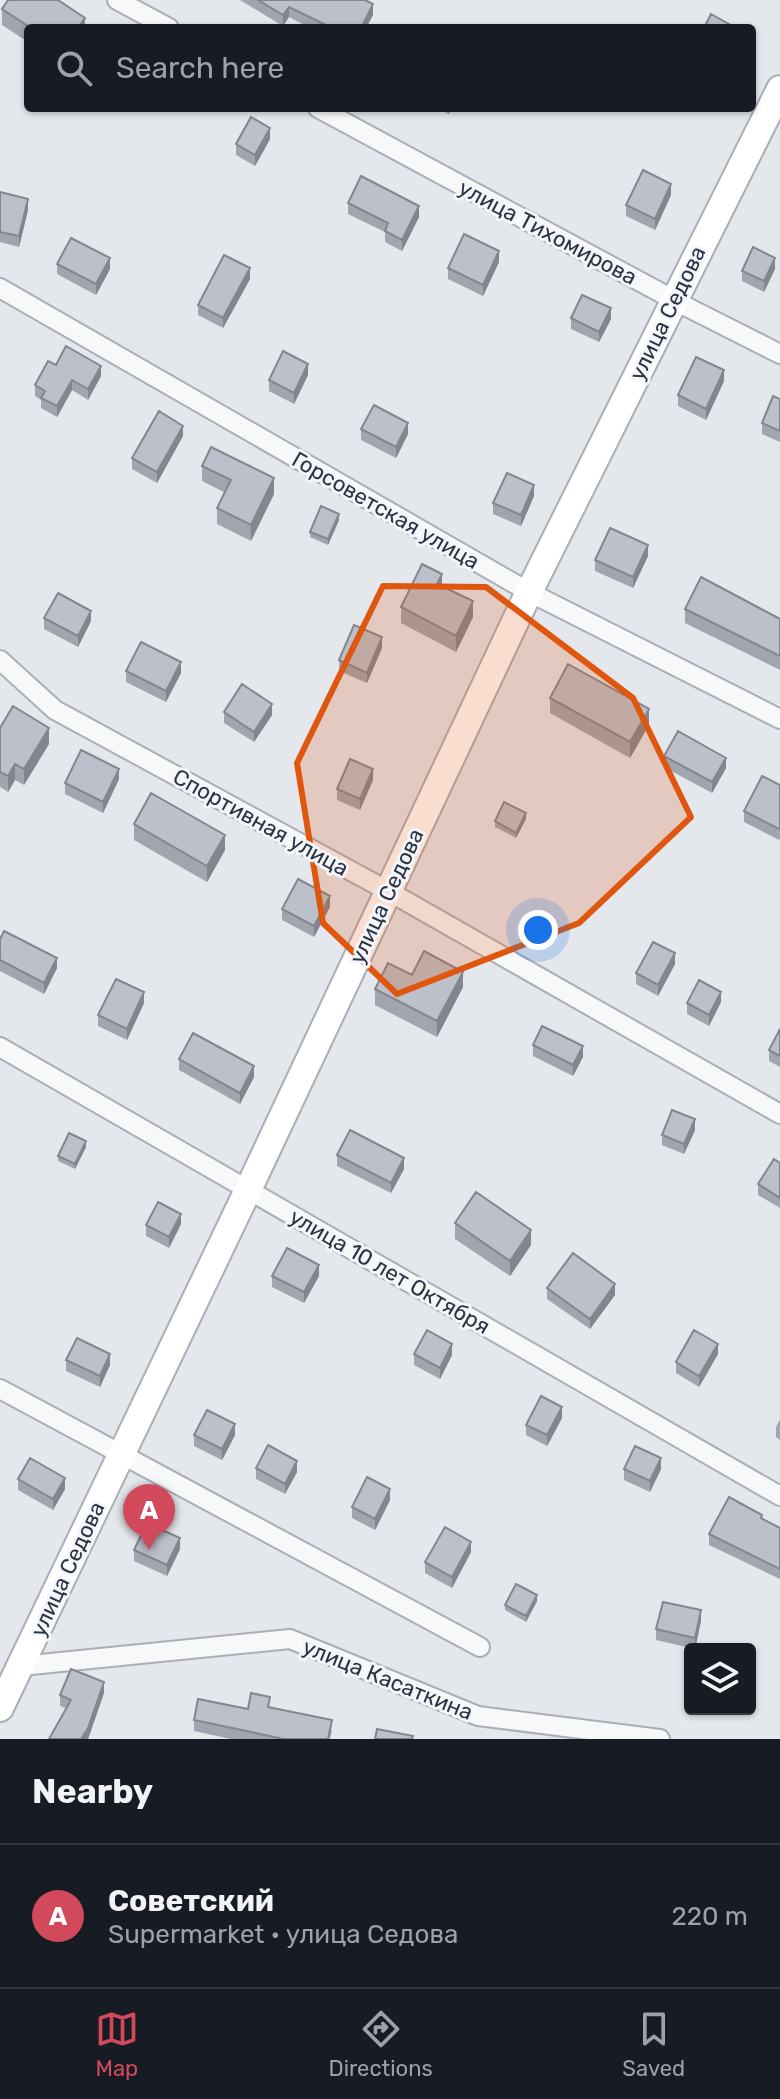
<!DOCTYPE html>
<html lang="en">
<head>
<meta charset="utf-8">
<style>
	body { margin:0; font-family:Rubik,sans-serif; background:#20242c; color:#f1f3f6 }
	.controls { position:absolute; right:24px; bottom:24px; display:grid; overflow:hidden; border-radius:8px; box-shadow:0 2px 6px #0004 }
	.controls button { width:72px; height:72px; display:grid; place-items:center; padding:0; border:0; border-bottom:2px solid #363941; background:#171b24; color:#f1f3f6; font:40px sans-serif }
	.you { position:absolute; left:538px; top:930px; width:28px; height:28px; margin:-20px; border:6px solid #fff; border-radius:50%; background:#1a73e8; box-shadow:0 0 0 12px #1a73e833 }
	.badge { display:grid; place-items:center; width:52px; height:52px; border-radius:50%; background:#d1495b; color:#fff; font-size:26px; font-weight:700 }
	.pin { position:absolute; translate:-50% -66px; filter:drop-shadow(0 2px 4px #0008) }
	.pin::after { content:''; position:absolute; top:42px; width:28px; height:24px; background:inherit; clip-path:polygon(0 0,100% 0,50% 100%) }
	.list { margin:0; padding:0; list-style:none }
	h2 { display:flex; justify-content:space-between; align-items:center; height:104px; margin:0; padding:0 32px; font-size:34px }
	h2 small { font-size:26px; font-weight:400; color:#9ea1a6 }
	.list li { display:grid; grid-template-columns:52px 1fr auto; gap:24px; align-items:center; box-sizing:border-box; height:144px; padding:0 32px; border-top:2px solid #363941 }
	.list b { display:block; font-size:30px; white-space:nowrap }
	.list p { margin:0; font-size:26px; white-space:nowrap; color:#9ea1a6 }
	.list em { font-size:26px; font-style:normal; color:#9ea1a6 }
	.icon { flex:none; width:44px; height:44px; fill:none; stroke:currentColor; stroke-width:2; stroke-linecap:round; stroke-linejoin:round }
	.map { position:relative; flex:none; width:780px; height:1739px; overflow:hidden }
	.search { position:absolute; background:#171b24; box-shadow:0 2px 6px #0004; left:24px; right:24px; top:24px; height:88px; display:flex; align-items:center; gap:20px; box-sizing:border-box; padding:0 28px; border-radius:8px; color:#9ea1a6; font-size:30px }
	.sheet { height:248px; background:#171b24 }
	nav { display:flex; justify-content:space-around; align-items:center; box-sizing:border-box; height:112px; border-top:2px solid #363941; background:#171b24; font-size:22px; color:#9ea1a6 }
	nav a { display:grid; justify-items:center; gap:4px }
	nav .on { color:#d1495b }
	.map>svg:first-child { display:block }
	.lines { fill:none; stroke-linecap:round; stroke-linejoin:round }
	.street-casing { stroke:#a9aeb7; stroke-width:22 }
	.secondary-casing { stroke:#a9aeb7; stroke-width:30 }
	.street { stroke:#f7f8fa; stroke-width:18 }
	.secondary { stroke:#fff; stroke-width:26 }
	.wall { fill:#a1a5ae }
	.shaded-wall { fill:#83868d }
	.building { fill:#bbc0ca; stroke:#83868d; stroke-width:2 }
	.marked { fill:#df570f; fill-opacity:0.2; stroke:#df570f; stroke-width:6; stroke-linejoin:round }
	.labels { text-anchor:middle; stroke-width:6; stroke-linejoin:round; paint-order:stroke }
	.street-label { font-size:22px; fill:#2b3445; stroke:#f4f6f9 }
</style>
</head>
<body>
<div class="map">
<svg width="780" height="1739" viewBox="0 0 780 1739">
	<rect width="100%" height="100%" fill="#e4e7ec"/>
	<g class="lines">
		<g class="street-casing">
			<path id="street" d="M117,0L169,28
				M318,108L689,308L780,354
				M0,288L529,592L780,719
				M0,660L55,710L388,891L780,1114
				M0,1047L780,1496
				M0,1389L480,1647
				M21,1666L290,1639L478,1716L660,1739"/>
		</g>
		<g class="secondary-casing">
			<path id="secondary" d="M0,1708L248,1190L529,592L780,89"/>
		</g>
		<use href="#street" class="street"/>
		<use href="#secondary" class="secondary"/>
	</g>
	<path class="wall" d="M240,0H365L373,15L366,28H310L289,17L283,26Z
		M2,9L85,28H28V42L2,25Z
		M437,108H452L449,114Z
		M270,139L255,166L236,155V144Z
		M0,192L28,210L19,247L0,242Z
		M671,195L655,230L626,216V205Z
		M348,203L419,217L402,251L385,242V232L348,214Z
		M499,262L483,296L448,279V268Z
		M57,264L110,269L96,295L57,274Z
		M775,269L764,292L742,281V271Z
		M250,279L223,328L198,315V305Z
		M571,318L611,319L599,342L571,329Z
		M56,365L101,376L88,400L72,390L57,417L41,408V400L35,396V385Z
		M308,375L294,404L269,391V380Z
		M724,381L706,420L678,406V395Z
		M780,399V442L762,434V423Z
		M361,429L408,434L396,458L361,440Z
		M183,436L157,483L132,469V458Z
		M202,466L274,494L251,541L217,524V508L224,492L202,481Z
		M534,496L521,526L493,514V503Z
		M339,520L328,545L310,537V532Z
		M648,556L633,588L595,571V560Z
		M442,586L473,617L456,652L401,623V607Z
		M685,609L780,619V670L685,623Z
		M44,618L91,621L78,647L44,629Z
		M382,648L367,683L339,671V660Z
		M126,671L181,673L166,702L126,682Z
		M550,698L649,725L630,758L550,713Z
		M224,712L272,715L254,742L224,723Z
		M0,728L49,744L24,785L15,780L8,792L0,787Z
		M664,756L726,768L712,793L664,767Z
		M119,779L103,813L65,794V783Z
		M373,780L360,810L337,800V789Z
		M780,785V838L779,840L744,822V811Z
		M526,819L516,838L495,827V821Z
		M134,824L225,850L207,882L134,840Z
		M330,907L314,937L282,920V909Z
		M0,939L57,968L44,994L0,971Z
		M675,964L658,996L636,984V973Z
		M412,975L463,987L437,1037L375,1005V989Z
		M721,1002L709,1026L687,1014V1003Z
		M144,1003L127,1040L98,1026V1015Z
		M780,1029V1067L769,1061V1050Z
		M533,1045L583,1057L573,1076L533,1056Z
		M179,1059L254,1077L240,1104L179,1070Z
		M695,1130L684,1154L662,1145V1135Z
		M86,1147L75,1169L58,1161V1156Z
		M337,1155L404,1169L391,1193L337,1166Z
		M780,1163V1208L758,1195V1184Z
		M455,1223L531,1245L510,1276L455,1239Z
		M181,1224L169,1248L146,1236V1225Z
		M272,1276H319L304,1303L272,1287Z
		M547,1288L615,1295L590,1329L547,1299Z
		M414,1354L452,1355L440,1379L414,1365Z
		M718,1354L699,1387L676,1373V1362Z
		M66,1360L110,1365L100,1387L66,1371Z
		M562,1418L547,1446L526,1435V1425Z
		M780,1419V1440L776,1437V1427Z
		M194,1435H235L222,1460L194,1446Z
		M256,1468L297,1472L285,1494L256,1479Z
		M624,1469H661L650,1492L624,1480Z
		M18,1479L65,1489L53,1510L18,1490Z
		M390,1500L375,1530L352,1518V1507Z
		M762,1519L780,1528V1579L709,1545V1534Z
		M180,1549L167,1576L134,1561V1550Z
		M471,1552L452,1588L425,1573V1562Z
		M537,1601L526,1622L505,1610V1605Z
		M701,1621L695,1649L656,1640V1629Z
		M104,1693L88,1739H49L66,1708L60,1706V1695Z
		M270,1707L332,1730L330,1739H231L194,1731V1720L248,1709Z"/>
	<path class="shaded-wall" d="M373,4V15L366,28H361Z
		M289,7V17L283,26V15Z
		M85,18V28H78Z
		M270,128V139L255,166V155Z
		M671,184V195L655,230V219Z
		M28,199V210L19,247V236Z
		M419,206V217L402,251V240Z
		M499,251V262L483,296V285Z
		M110,258V269L96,295V284Z
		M775,258V269L764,292V281Z
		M250,268V279L223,328V318Z
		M611,308V319L599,342V332Z
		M308,364V375L294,404V393Z
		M101,366V376L88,400V389Z
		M724,370V381L706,420V409Z
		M72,380V390L57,417V406Z
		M408,423V434L396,458V447Z
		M183,426V436L157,483V472Z
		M274,478V494L251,541V525Z
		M534,485V496L521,526V515Z
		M339,514V520L328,545V539Z
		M648,545V556L633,588V577Z
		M442,574V589L437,584Z
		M473,601V617L456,652V636Z
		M91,611V621L78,647V636Z
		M382,637V648L367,683V673Z
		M181,662V673L166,702V691Z
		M272,704V715L254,742V732Z
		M649,709V725L630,758V742Z
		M49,728V744L24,785V769Z
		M726,758V768L712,793V782Z
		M15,764V780L8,792V776Z
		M119,769V779L103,813V802Z
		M373,769V780L360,810V799Z
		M526,813V819L516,838V833Z
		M225,835V850L207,882V866Z
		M330,896V907L314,937V926Z
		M675,953V964L658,996V985Z
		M57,958V968L44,994V983Z
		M463,972V987L437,1037V1021Z
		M144,992V1003L127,1040V1029Z
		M721,992V1002L709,1026V1015Z
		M583,1046V1057L573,1076V1065Z
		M254,1066V1077L240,1104V1093Z
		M695,1119V1130L684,1154V1144Z
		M86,1141V1147L75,1169V1164Z
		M404,1158V1169L391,1193V1183Z
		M181,1214V1224L169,1248V1237Z
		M531,1230V1245L510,1276V1261Z
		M319,1265V1276L304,1303V1292Z
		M615,1284V1295L590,1329V1319Z
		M452,1344V1355L440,1379V1368Z
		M718,1344V1354L699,1387V1376Z
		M110,1354V1365L100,1387V1376Z
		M562,1407V1418L547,1446V1435Z
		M235,1424V1435L222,1460V1449Z
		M661,1458V1469L650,1492V1481Z
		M297,1461V1472L285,1494V1484Z
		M65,1478V1489L53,1510V1499Z
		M390,1489V1500L375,1530V1519Z
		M180,1538V1549L167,1576V1565Z
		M471,1542V1552L452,1588V1577Z
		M537,1595V1601L526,1622V1616Z
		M701,1610V1621L695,1649V1638Z
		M104,1682V1693L88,1739H81Z"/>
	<path class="building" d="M8,0H58L85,18L78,28H31L2,9Z
		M258,0H365L373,4L361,28H332L289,7L283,15Z
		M711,14L736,28H704Z
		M251,117L270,128L255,155L236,144Z
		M643,170L671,184L655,219L626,205Z
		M361,176L419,206L402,240L385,231L388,223L348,203Z
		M0,192L28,199L19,236L0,232Z
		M464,234L499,251L483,285L448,268Z
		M71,238L110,258L96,284L57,264Z
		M753,247L775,258L764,281L742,271Z
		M224,255L250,268L223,318L198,305Z
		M582,295L611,308L599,332L571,318Z
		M66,346L101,366L88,389L72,380L57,406L41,398L45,391L35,385L48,361L56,365Z
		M283,351L308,364L294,393L269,380Z
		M696,357L724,370L706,409L678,395Z
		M773,396L780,399V431L762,423Z
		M374,405L408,423L396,447L361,429Z
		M159,411L183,426L157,472L132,458Z
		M211,447L274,478L251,525L217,508L231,480L202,466Z
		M507,473L534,485L521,515L493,503Z
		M321,506L339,514L328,539L310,532Z
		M610,528L648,545L633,577L595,560Z
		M422,564L442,574L437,584L473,601L456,636L401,607Z
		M701,577L780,619V656L685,609Z
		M58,593L91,611L78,636L44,618Z
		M354,625L382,637L367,673L339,660Z
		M141,642L181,662L166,691L126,671Z
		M568,664L649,709L630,742L550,698Z
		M242,684L272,704L254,732L224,712Z
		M13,706L49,728L24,769L15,764L8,776L0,772V728Z
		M678,731L726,758L712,782L664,756Z
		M81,750L119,769L103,802L65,783Z
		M350,759L373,769L360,799L337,789Z
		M762,776L780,785V827L779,829L744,811Z
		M151,793L225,835L207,866L134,824Z
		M504,802L526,813L516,833L495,821Z
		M298,879L330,896L314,926L282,909Z
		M4,931L57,958L44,983L0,960V939Z
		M653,942L675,953L658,985L636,973Z
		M424,951L463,972L437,1021L375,989L388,963L412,975Z
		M116,979L144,992L127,1029L98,1015Z
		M699,980L721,992L709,1015L687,1003Z
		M542,1026L583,1046L573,1065L533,1045Z
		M780,1029V1056L769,1050Z
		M193,1033L254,1066L240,1093L179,1059Z
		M672,1110L695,1119L684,1144L662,1135Z
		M350,1130L404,1158L391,1183L337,1155Z
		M69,1133L86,1141L75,1164L58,1156Z
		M774,1159L780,1163V1198L758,1184Z
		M476,1192L531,1230L510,1261L455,1223Z
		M158,1202L181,1214L169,1237L146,1225Z
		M287,1248L319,1265L304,1292L272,1276Z
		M573,1253L615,1284L590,1319L547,1288Z
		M427,1330L452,1344L440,1368L414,1354Z
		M694,1330L718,1344L699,1376L676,1362Z
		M77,1338L110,1354L100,1376L66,1360Z
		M541,1396L562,1407L547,1435L526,1425Z
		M207,1410L235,1424L222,1449L194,1435Z
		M268,1445L297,1461L285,1484L256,1468Z
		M635,1446L661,1458L650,1481L624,1469Z
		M30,1458L65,1478L53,1499L18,1479Z
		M367,1477L390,1489L375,1519L352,1507Z
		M729,1497L762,1515L761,1518L780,1528V1569L709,1534Z
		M147,1523L180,1538L167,1565L134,1550Z
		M445,1527L471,1542L452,1577L425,1562Z
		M516,1584L537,1595L526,1616L505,1605Z
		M663,1602L701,1610L695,1638L656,1629Z
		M71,1669L104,1682L88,1728L81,1739H49L71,1700L60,1695Z
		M251,1693L270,1697L268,1707L332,1720L328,1739H284L194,1720L198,1699L248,1709Z
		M377,1729L413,1736L412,1739H375Z"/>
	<path class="marked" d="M383,586L486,587L633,698L691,817L579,923L397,994L323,923L297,763Z"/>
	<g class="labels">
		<g class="street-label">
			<text transform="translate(548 232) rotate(28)" y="8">улица Тихомирова</text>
			<text transform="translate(667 313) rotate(-64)" y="8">улица Седова</text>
			<text transform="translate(386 510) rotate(30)" y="8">Горсоветская улица</text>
			<text transform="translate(261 822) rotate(29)" y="8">Спортивная улица</text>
			<text transform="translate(386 896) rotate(-65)" y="8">улица Седова</text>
			<text transform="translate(390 1271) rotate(30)" y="8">улица 10 лет Октября</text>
			<text transform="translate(67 1569) rotate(-65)" y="8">улица Седова</text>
			<text transform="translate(388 1679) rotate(22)" y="8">улица Касаткина</text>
		</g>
	</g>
</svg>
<div class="controls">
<button><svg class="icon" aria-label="layers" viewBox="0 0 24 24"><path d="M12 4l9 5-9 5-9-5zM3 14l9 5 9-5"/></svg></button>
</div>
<div class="you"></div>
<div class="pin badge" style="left:149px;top:1550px">A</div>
<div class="search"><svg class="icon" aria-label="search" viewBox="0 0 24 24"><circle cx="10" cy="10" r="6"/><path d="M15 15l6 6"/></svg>Search here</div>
</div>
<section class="sheet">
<h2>Nearby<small></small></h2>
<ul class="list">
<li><span class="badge">A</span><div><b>Советский</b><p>Supermarket · улица Седова</p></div><em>220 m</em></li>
</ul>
</section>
<nav>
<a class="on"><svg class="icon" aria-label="map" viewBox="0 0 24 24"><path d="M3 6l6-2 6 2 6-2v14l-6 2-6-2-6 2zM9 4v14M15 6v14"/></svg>Map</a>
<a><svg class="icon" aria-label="directions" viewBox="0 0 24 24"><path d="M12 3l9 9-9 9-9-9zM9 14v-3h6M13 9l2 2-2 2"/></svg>Directions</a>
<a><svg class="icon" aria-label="saved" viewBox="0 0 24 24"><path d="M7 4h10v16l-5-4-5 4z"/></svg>Saved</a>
</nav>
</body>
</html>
